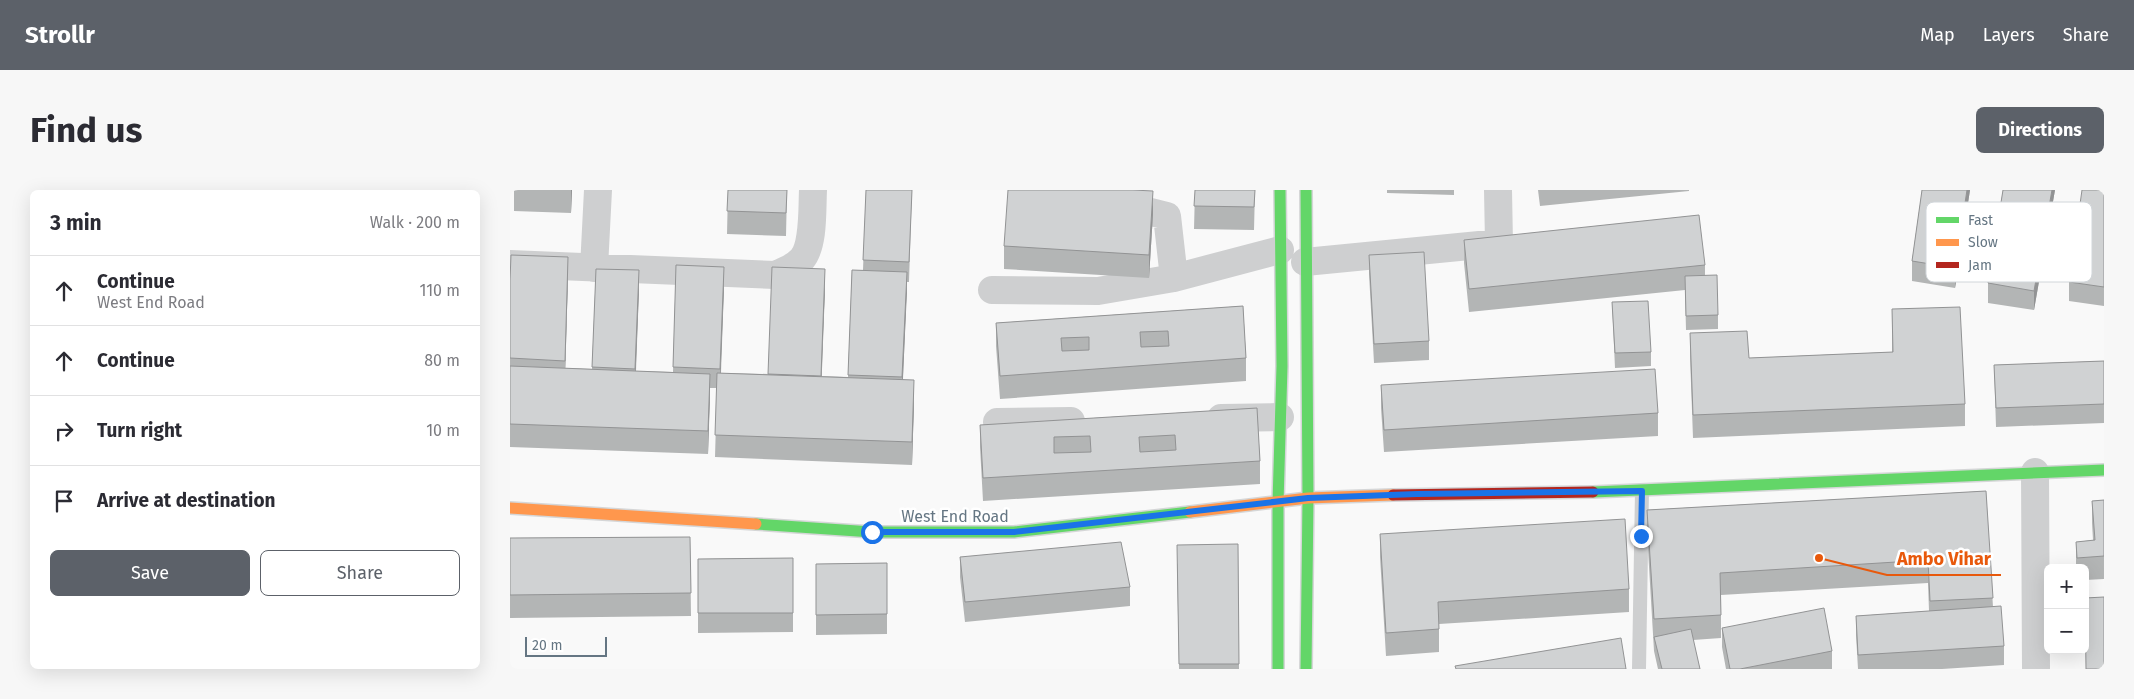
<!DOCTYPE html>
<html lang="en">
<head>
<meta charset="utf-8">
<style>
	body { margin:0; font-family:"Fira Sans",sans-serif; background:#f7f7f7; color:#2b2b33 }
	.controls { position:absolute; right:15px; bottom:15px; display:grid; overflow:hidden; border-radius:8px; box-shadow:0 5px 20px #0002 }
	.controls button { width:45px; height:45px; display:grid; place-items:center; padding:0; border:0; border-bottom:1px solid #e1e1e2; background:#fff; color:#2b2b33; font:25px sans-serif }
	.scale { position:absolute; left:15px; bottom:12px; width:82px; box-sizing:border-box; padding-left:5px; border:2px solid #657683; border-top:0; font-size:14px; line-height:18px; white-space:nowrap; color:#657683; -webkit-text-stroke:4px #fff; paint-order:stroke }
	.stop { position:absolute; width:15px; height:15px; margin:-11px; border:4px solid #1a73e8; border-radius:50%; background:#fff }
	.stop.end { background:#1a73e8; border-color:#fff; box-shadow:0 1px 5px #0008 }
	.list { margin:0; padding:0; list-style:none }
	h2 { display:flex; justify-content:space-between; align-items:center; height:65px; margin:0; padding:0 20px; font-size:21px }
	h2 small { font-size:16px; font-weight:400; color:#7c7c81 }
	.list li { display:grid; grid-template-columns:32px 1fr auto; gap:15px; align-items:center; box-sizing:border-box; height:70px; padding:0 20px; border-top:1px solid #e1e1e2 }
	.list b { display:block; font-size:19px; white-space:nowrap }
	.list p { margin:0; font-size:16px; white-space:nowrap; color:#7c7c81 }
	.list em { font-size:16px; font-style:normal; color:#7c7c81 }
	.actions { display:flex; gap:10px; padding:15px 20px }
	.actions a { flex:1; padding:11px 0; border:1px solid #5c6169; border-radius:8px; text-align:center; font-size:18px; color:#5c6169 }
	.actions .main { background:#5c6169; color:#fff }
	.icon { flex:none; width:28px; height:28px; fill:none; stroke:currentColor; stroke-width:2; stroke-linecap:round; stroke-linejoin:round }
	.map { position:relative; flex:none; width:1594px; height:479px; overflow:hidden; border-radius:8px }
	header { display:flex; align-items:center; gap:30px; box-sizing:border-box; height:70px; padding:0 25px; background:#5c6169; color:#fff }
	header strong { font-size:24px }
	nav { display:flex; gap:28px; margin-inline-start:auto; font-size:18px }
	.intro { display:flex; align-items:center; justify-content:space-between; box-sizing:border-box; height:120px; padding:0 30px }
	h1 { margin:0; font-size:35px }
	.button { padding:12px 22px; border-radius:8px; background:#5c6169; color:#fff; font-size:18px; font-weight:700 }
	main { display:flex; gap:30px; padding:0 30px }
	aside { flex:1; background:#fff; border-radius:8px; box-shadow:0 5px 20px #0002 }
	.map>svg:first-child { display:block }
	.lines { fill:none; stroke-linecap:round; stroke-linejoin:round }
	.fast-casing { stroke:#d5d6d7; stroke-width:14 }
	.slow-casing { stroke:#d5d6d7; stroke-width:14 }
	.jam-casing { stroke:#d5d6d7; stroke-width:14 }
	.lane { stroke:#cecfd0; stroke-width:14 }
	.street { stroke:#cecfd0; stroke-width:28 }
	.fast { stroke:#63d668; stroke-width:11 }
	.slow { stroke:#ff974d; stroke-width:11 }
	.jam { stroke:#b3261e; stroke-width:11 }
	.wall { fill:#b3b5b5 }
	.shaded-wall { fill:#929394 }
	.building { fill:#d0d2d3; stroke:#929394; fill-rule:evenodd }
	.route { stroke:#1a73e8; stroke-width:6 }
	.labels { text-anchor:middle; stroke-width:5; stroke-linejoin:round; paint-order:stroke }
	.street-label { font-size:16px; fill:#657683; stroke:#fff }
	.key { fill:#fff; stroke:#d1d6da; stroke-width:1 }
	.key-label { font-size:14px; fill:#657683 }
	.leader { fill:none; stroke:#e8590c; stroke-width:2 }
	.callout-dot { fill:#e8590c; stroke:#fff; stroke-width:2 }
	.callout-label { font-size:18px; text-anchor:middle; font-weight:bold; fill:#e8590c; stroke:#fff; stroke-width:5; stroke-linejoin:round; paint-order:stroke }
</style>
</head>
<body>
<header>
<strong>Strollr</strong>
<nav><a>Map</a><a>Layers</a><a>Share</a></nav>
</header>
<div class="intro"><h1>Find us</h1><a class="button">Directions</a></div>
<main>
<aside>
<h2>3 min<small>Walk · 200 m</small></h2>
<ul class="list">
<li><svg class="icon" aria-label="ahead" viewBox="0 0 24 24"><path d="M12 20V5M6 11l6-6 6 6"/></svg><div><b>Continue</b><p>West End Road</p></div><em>110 m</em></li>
<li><svg class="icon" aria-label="ahead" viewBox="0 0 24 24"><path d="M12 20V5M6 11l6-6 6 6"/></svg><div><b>Continue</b></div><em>80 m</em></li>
<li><svg class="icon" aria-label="right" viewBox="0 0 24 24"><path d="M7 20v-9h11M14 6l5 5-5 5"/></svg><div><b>Turn right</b></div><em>10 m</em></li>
<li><svg class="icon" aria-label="arrive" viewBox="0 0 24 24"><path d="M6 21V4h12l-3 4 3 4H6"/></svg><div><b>Arrive at destination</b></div></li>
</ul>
<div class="actions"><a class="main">Save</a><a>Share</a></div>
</aside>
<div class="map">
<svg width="1594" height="479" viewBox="0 0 1594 479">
	<rect width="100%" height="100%" fill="#f9f9f9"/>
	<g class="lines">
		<g class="fast-casing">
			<path id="fast" d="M796,0L798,308L796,479
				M1083,302L1594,280
				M246,334L362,342H504L680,322
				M768,479V313L772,176L770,0"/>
		</g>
		<g class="slow-casing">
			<path id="slow" d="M0,318L246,334
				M680,322L798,308L883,305"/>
		</g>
		<g class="jam-casing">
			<path id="jam" d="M883,305L1083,302"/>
		</g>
		<path class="lane" d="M1129,479L1132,301"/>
		<path class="street" d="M581,0V7L657,26L664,88
			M988,0L989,53
			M795,72L990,53
			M0,74L265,85C275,81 285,77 292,69C304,55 302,19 303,0
			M84,78L88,0
			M482,100L588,101L664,88L770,60
			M711,228L770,227
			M487,232L561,231
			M1525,282L1526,479"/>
		<use href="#fast" class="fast"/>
		<use href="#slow" class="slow"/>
		<use href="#jam" class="jam"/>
	</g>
	<path class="wall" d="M4,0H62L61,23L4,21Z
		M218,0H277L276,46L217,44Z
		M356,0H402L399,92H397L393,189L404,213L402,275L205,267L207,198H200L198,264L0,257V90L58,86L55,178L82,179L86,79L129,99L126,181L163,182L166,75L214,97L211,183L258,184L315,98L311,186L338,187L342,80H353Z
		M685,0H745L744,40L684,39Z
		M877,0H944V5L877,3Z
		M1028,0H1179V1L1030,16Z
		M1412,0H1460L1445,98L1402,91V71Z
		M1493,0H1545L1524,120L1478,113V93Z
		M1594,0V116L1559,111V92Z
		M643,24L639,88L494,79V56Z
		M954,50L1195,75V85L1208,125V139L1176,140L1175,100L959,122L954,73Z
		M859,65L919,151V170L864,173L859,84Z
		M1102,112L1141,162V176L1105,178Z
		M733,116L736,168V191L490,209L486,156V133Z
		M1382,119L1455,214V236L1183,248L1180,166V143L1239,168L1382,162Z
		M1594,171V233L1486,237L1484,175Z
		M871,195L1148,223V246L874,262L871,218Z
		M747,218L750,271V294L473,311L470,257V235Z
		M1476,301L1483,417L1494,456V475L1432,479H1348L1346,445V426L1419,421L1418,393L1211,405V448L1183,450L1190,479H1148L1144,461L1137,343V320Z
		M1594,310V389L1575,390V378H1566V352L1583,350L1582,333V311Z
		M870,344L1119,399V422L929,434V462L876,466L870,367Z
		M180,347L181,426L0,428V348Z
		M728,354L729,479H669L667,374Z
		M450,367L620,397V416L455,432L450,387Z
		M283,368V442L188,443V369Z
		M377,373V444L306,445V374Z
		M1212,438L1322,461V479H1216L1212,457Z"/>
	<path class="shaded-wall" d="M61,0H62L61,23Z
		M1457,0H1460L1445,98V78Z
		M1542,0H1545L1524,120V101Z
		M643,1V24L639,88V65Z
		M58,67V86L55,190V171Z
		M214,77V97L210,198V179Z
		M315,79V98L311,206V186Z
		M129,80V99L125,198V179Z
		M397,82V101L392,207V187Z
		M200,184V206L198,264V241Z
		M404,190V213L402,275V252Z"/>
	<path class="building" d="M218,0H277L276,23L217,21Z
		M356,0H402L399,72L353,70Z
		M498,0H623L643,1L639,65L494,56Z
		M685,0H745L744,17L684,16Z
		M1412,0H1457L1445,78L1402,71Z
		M1493,0H1542L1524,101L1478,93Z
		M1572,0H1594V97L1559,92Z
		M1189,25L1195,75L959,99L954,50Z
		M914,62L919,151L864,154L859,65Z
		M1,65L58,67L55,171L0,168V90Z
		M166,75L214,77L210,179L163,177Z
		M262,77L315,79L311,186L258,184Z
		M86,79L129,80L125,179L82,177Z
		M342,80L397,82L392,187L338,185Z
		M1207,85L1208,125L1176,126L1175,86Z
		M1138,111L1141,162L1105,163L1102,112Z
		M733,116L736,168L490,186L486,133ZM658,141L659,156L631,157L630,142ZM579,147V160L552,161L551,148Z
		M1450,117L1455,214L1183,225L1180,143L1237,141L1239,168L1383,162L1382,119Z
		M1594,171V214L1486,218L1484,175Z
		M0,176L200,184L198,241L0,234Z
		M1145,179L1148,223L874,240L871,195Z
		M207,183L404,190L402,252L205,245Z
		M747,218L750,271L473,288L470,235ZM665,245L666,260L630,262L629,247ZM580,246L581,262L544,263V247Z
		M1476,301L1483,408L1420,411L1418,370L1210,383L1211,425L1144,429L1137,320Z
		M1594,310V366L1567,368L1566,352L1585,350L1582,311Z
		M1115,329L1119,399L928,412L929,439L876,443L870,344Z
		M180,347L181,403L0,405V348Z
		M611,352L620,397L455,412L450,367Z
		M728,354L729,474H669L667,355Z
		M283,368V423H188V369Z
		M377,373V424L306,425V374Z
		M1594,407V479H1576L1575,408Z
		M1491,416L1494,456L1348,465L1346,426Z
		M1314,418L1322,461L1230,479H1220L1212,438Z
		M1181,439L1190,479H1152L1144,447Z
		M1111,448L1116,479H946L945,476Z"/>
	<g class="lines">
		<path class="route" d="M362,342H504L798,308L907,304L1132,301L1131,346"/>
	</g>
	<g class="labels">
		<g class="street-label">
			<text x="445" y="332">West End Road</text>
		</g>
	</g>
	<rect x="1416" y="12" width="166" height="80" rx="8" class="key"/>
	<rect x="1426" y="27" width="23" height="6" fill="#63d668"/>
	<rect x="1426" y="49" width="23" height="7" fill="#ff974d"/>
	<rect x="1426" y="72" width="23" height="6" fill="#b3261e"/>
	<g class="key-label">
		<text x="1458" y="35">Fast</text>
		<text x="1458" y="57">Slow</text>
		<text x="1458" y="80">Jam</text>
	</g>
	<path class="leader" d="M1309 368L1377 385H1491"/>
	<circle class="callout-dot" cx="1309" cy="368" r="5"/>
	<g class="callout-label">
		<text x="1434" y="375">Ambo Vihar</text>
	</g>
</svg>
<div class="controls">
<button>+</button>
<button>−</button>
</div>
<div class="scale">20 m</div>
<div class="stop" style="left:362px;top:342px"></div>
<div class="stop end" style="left:1131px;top:346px"></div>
</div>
</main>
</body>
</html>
